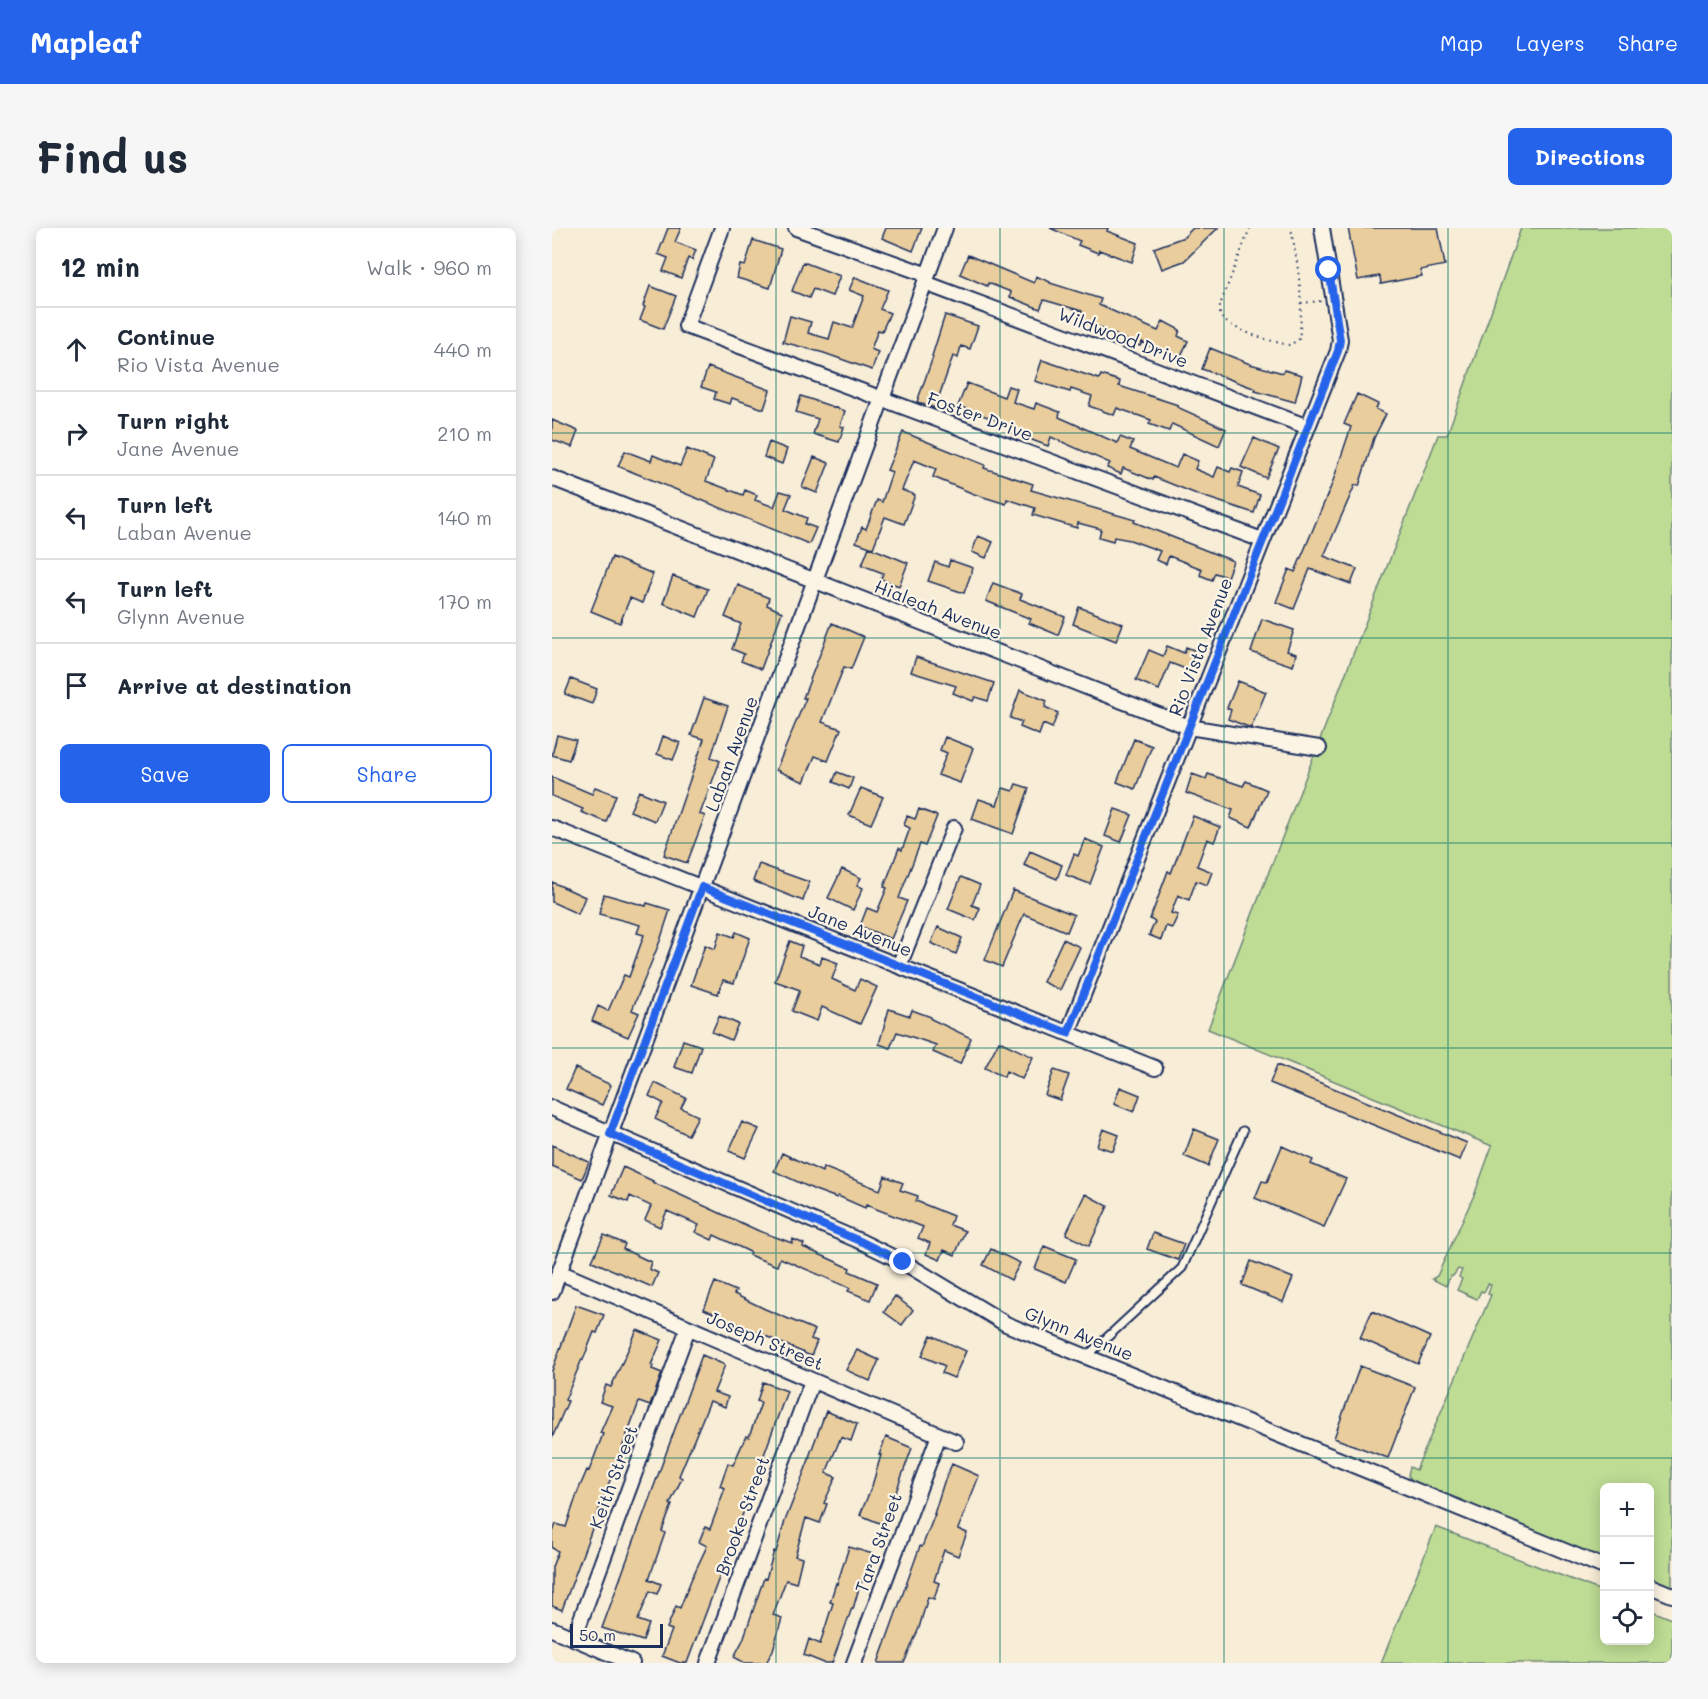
<!DOCTYPE html>
<html lang="en">
<head>
<meta charset="utf-8">
<style>
	body { margin:0; font-family:Mali,sans-serif; background:#f6f6f7; color:#1f2937 }
	.controls { position:absolute; right:18px; bottom:18px; display:grid; overflow:hidden; border-radius:9px; box-shadow:0 3px 15px #0003 }
	.controls button { width:54px; height:54px; display:grid; place-items:center; padding:0; border:0; border-bottom:2px solid #e0e1e3; background:#fff; color:#1f2937; font:30px sans-serif }
	.scale { position:absolute; left:18px; bottom:15px; width:93px; box-sizing:border-box; padding-left:6px; border:3px solid #1b2f5e; border-top:0; font-size:16px; line-height:21px; white-space:nowrap; color:#1b2f5e; -webkit-text-stroke:4px #fcf5e5; paint-order:stroke }
	.stop { position:absolute; width:18px; height:18px; margin:-14px; border:4px solid #2563eb; border-radius:50%; background:#fff }
	.stop.end { background:#2563eb; border-color:#fff; box-shadow:0 2px 6px #0008 }
	.list { margin:0; padding:0; list-style:none }
	h2 { display:flex; justify-content:space-between; align-items:center; height:78px; margin:0; padding:0 24px; font-size:26px }
	h2 small { font-size:20px; font-weight:400; color:#747a83 }
	.list li { display:grid; grid-template-columns:39px 1fr auto; gap:18px; align-items:center; box-sizing:border-box; height:84px; padding:0 24px; border-top:2px solid #e0e1e3 }
	.list b { display:block; font-size:22px; white-space:nowrap }
	.list p { margin:0; font-size:20px; white-space:nowrap; color:#747a83 }
	.list em { font-size:20px; font-style:normal; color:#747a83 }
	.actions { display:flex; gap:12px; padding:18px 24px }
	.actions a { flex:1; padding:14px 0; border:2px solid #2563eb; border-radius:9px; text-align:center; font-size:21px; color:#2563eb }
	.actions .main { background:#2563eb; color:#fff }
	.icon { flex:none; width:33px; height:33px; fill:none; stroke:currentColor; stroke-width:2; stroke-linecap:round; stroke-linejoin:round }
	.map { position:relative; flex:none; width:1120px; height:1435px; overflow:hidden; border-radius:9px }
	header { display:flex; align-items:center; gap:36px; box-sizing:border-box; height:84px; padding:0 30px; background:#2563eb; color:#fff }
	header strong { font-size:28px }
	nav { display:flex; gap:33px; margin-inline-start:auto; font-size:21px }
	.intro { display:flex; align-items:center; justify-content:space-between; box-sizing:border-box; height:144px; padding:0 36px }
	h1 { margin:0; font-size:42px }
	.button { padding:15px 27px; border-radius:9px; background:#2563eb; color:#fff; font-size:21px; font-weight:700 }
	main { display:flex; gap:36px; padding:0 36px }
	aside { flex:1; background:#fff; border-radius:9px; box-shadow:0 3px 15px #0003 }
	.map>svg:first-child { display:block }
	.green { fill:#bedc94; stroke:#6c8679; stroke-width:1.5 }
	.building { fill:#e9cd9d; stroke:#1b2f5e; stroke-width:1.5 }
	.lines { fill:none; stroke-linecap:round; stroke-linejoin:round }
	.service-casing { stroke:#1b2f5e; stroke-width:11 }
	.minor-casing { stroke:#1b2f5e; stroke-width:18 }
	.path { stroke:#1b2f5e; stroke-width:2; stroke-dasharray:1.5 4.5; stroke-linecap:butt }
	.service { stroke:#fcf5e5; stroke-width:7 }
	.minor { stroke:#fcf5e5; stroke-width:14 }
	.route { stroke:#2563eb; stroke-width:8 }
	.grid { fill:none; stroke:#0f766e; stroke-width:1.5; stroke-opacity:0.55 }
	.labels { text-anchor:middle; stroke-width:4.5; stroke-linejoin:round; paint-order:stroke }
	.street-label { font-size:18px; fill:#1b2f5e; stroke:#fcf5e5 }
</style>
</head>
<body>
<header>
<strong>Mapleaf</strong>
<nav><a>Map</a><a>Layers</a><a>Share</a></nav>
</header>
<div class="intro"><h1>Find us</h1><a class="button">Directions</a></div>
<main>
<aside>
<h2>12 min<small>Walk · 960 m</small></h2>
<ul class="list">
<li><svg class="icon" aria-label="ahead" viewBox="0 0 24 24"><path d="M12 20V5M6 11l6-6 6 6"/></svg><div><b>Continue</b><p>Rio Vista Avenue</p></div><em>440 m</em></li>
<li><svg class="icon" aria-label="right" viewBox="0 0 24 24"><path d="M7 20v-9h11M14 6l5 5-5 5"/></svg><div><b>Turn right</b><p>Jane Avenue</p></div><em>210 m</em></li>
<li><svg class="icon" aria-label="left" viewBox="0 0 24 24"><path d="M17 20v-9H6M10 6l-5 5 5 5"/></svg><div><b>Turn left</b><p>Laban Avenue</p></div><em>140 m</em></li>
<li><svg class="icon" aria-label="left" viewBox="0 0 24 24"><path d="M17 20v-9H6M10 6l-5 5 5 5"/></svg><div><b>Turn left</b><p>Glynn Avenue</p></div><em>170 m</em></li>
<li><svg class="icon" aria-label="arrive" viewBox="0 0 24 24"><path d="M6 21V4h12l-3 4 3 4H6"/></svg><div><b>Arrive at destination</b></div></li>
</ul>
<div class="actions"><a class="main">Save</a><a>Share</a></div>
</aside>
<div class="map">
<svg width="1120" height="1435" viewBox="0 0 1120 1435">
	<rect width="100%" height="100%" fill="#f8edd7"/>
	<filter id="ink" filterUnits="userSpaceOnUse"><feTurbulence type="fractalNoise" baseFrequency=".0167" numOctaves="2"/><feDisplacementMap in="SourceGraphic" scale="12" xChannelSelector="R" yChannelSelector="G"/><feConvolveMatrix kernelMatrix="1 2 1 2 8 2 1 2 1" color-interpolation-filters="sRGB"/></filter>
	<g filter="url(#ink)">
		<path class="green" d="M969,0H1120V1362L1098,1352V1260H1052V1333L864,1258L856,1247L858,1239L864,1242L939,1067L936,1066L939,1057L936,1056L932,1064L929,1063L925,1071L905,1062L910,1051L907,1049L910,1042L906,1041L901,1048H898L894,1058L880,1051L885,1048L923,965L940,918L656,801L886,207H895Z
			M884,1299L1052,1364V1412H1098V1382L1120,1391V1435H829Z"/>
		<path class="building" d="M116,0H129L123,14L144,22L140,32L136,30L129,50L111,43L116,30L106,26Z
			M334,0H370L361,23L330,10Z
			M498,0H556L555,3L586,15L580,34L547,22L546,25L526,17L528,13Z
			M641,0H666L632,33L610,41L602,20L632,9Z
			M796,0H886L893,37L868,42L870,48L829,56L828,48L806,52Z
			M201,12L229,21L218,60L185,50L188,37L193,38Z
			M416,27L482,55L484,48L498,54V55L549,71L547,77L606,103L611,93L628,102L626,108L636,113L627,132L590,114L588,118L550,101L551,100L527,93L530,83L492,72L488,81L458,69L459,64L436,55L435,58L408,46Z
			M251,34L288,48L280,68L261,61L257,70L240,63Z
			M303,49L336,62L328,81L338,85L330,103L326,102L319,121L326,124L320,142L272,125L231,114L238,88L259,94L256,105L277,111L282,94L300,100L312,68L297,62Z
			M98,58L124,68L111,101L88,92L93,79L91,78Z
			M393,87L426,98L418,121L409,118L406,130L401,128L383,180L365,174L381,129L380,128Z
			M658,120L698,136L731,145L732,142L750,147L743,174L703,163L704,161L650,141Z
			M490,132L547,151L549,147L568,153L567,158L626,177L625,179L674,201L667,218L620,196L617,203L597,196L599,192L565,180L562,187L537,178L540,168L519,161L518,164L483,153Z
			M156,139L218,162L212,181L180,170L178,176L162,171L164,164L149,159Z
			M415,155L452,169L456,158L465,161L461,174L482,181L484,175L508,184L507,189L565,215L568,209L581,214L578,221L624,240L630,226L646,233L643,241L662,249L666,239L678,244L680,240L691,244L686,259L708,267L702,285L647,267L602,249L601,252L571,240L569,246L555,240L558,235L499,209L496,218L461,205L463,199L406,178Z
			M805,166L826,176L824,181L834,186L822,210L807,258L803,257L772,328L805,341L799,356L758,341L742,381L724,374L737,341L743,344L780,256L799,199L792,196Z
			M249,168L293,183L288,198L292,199L287,214L261,206L266,191L244,184Z
			M0,192L26,203L20,219L0,212Z
			M351,204L433,237L432,240L481,256L479,262L583,292L582,294L681,333L675,349L663,345L660,352L648,347L650,341L617,328L614,336L604,332L608,323L578,312L562,309L561,313L547,309L549,301L526,295L525,300L481,287L483,280L455,271L454,276L422,266L381,249L384,241L362,232L350,262L363,267L352,296L333,289L321,320L304,314L310,299L314,301L325,272L330,274L340,244L335,242Z
			M702,210L727,221L714,250L689,239Z
			M217,214L235,221L230,236L212,229Z
			M135,221L162,232L154,253L191,267L193,262L205,267L203,272L222,279L228,263L239,266L233,281L255,290L253,296L264,300L257,316L66,238L73,223L99,233L101,227L128,238Z
			M262,229L277,235L265,265L250,259Z
			M426,308L441,314L434,330L420,324Z
			M317,319L356,335L347,358L329,351L331,345L310,337Z
			M60,329L101,346L90,375L78,370L68,395L39,383Z
			M398,332L421,340L412,365L376,353L383,334L396,339Z
			M121,348L156,361L145,389L111,375Z
			M441,355L470,366L468,371L513,389L506,407L477,395L479,391L434,373Z
			M186,357L217,370L215,377L230,384L209,441L189,433L192,426L180,421L189,396L173,389Z
			M527,379L571,396L564,413L521,396Z
			M710,391L742,402L735,423L744,426L741,438L699,424Z
			M280,395L312,409L299,441L292,439L270,494L289,501L276,533L263,528L252,554L224,542L254,470H251Z
			M615,418L632,425L634,419L647,424L639,443L618,435L607,462L584,452L597,422L611,428Z
			M364,429L442,455L436,473L423,469L421,473L401,465L404,458L359,444Z
			M19,451L45,461L40,476L13,466Z
			M686,453L714,464L699,500L676,491L679,482L675,480Z
			M468,462L495,473L493,479L506,485L500,500L491,496L487,507L468,499L470,494L458,490Z
			M152,470L176,478L159,529L168,533L148,586L153,588L135,635L112,627L152,511L139,507Z
			M5,507L24,512L17,532L0,527Z
			M111,508L128,515L121,532L105,526Z
			M393,509L421,520L408,555L386,547L395,525L388,522Z
			M582,511L600,518L583,561L565,554Z
			M285,544L301,550L297,561L281,554Z
			M640,546L654,551L656,546L691,558L694,553L715,562L699,599L678,590L681,582L634,565Z
			M0,549L40,566L43,559L64,567L54,594L29,584L31,581L0,568Z
			M464,556L477,560L461,606L420,591L427,571L445,577L451,560L461,563Z
			M309,560L331,569L319,596L297,587Z
			M87,563L111,573L103,593L78,583Z
			M367,581L385,588L373,618L368,616L347,670L355,673L339,711L308,698L315,680L325,684L335,660L332,659L347,620L350,622L358,600L352,597L355,588L363,591Z
			M563,581L580,587L569,614L553,608Z
			M641,588L668,599L662,614L655,611L645,638L660,644L655,657L644,653L637,672L626,667L619,685L626,687L620,700L614,698L609,712L597,707L603,694L598,691L616,643L619,645Z
			M533,611L552,619L538,656L514,647L522,626L526,628Z
			M478,623L510,637L505,651L472,637Z
			M207,636L257,654L251,673L201,653Z
			M290,641L309,650L305,657L311,660L301,682L276,670Z
			M409,649L428,657L420,677L428,680L423,692L396,681Z
			M0,654L33,669L26,686L0,674Z
			M461,662L522,687L515,704L472,686L450,739L433,732Z
			M52,666L94,678L95,675L118,682L108,713L80,782L87,785L76,809L40,793L46,778L56,783L72,747L77,749L92,707L85,705L88,697L47,686Z
			M386,699L410,710L404,726L379,715Z
			M168,704L182,709L184,704L198,710L182,755L171,752L166,766L139,757L153,717L163,721Z
			M511,711L528,719L508,762L491,754Z
			M238,713L250,718L247,728L268,736L270,729L286,735L280,751L303,762L308,751L325,759L308,796L270,779L265,793L240,783L248,762L223,753Z
			M337,781L358,788L360,782L379,789V791L419,810L408,836L381,824L384,817L345,804L338,820L327,816Z
			M167,788L186,796L179,812L160,804Z
			M131,812L149,818L140,845L122,839Z
			M447,813L481,829L470,851L454,843L452,849L433,840Z
			M725,837L915,915L908,932L718,855Z
			M23,840L59,857L50,877L14,861Z
			M502,842L517,847L508,872L493,867Z
			M103,855L134,870L129,880L146,888L136,907L103,891L111,875L97,868Z
			M568,859L588,867L582,884L562,876Z
			M190,894L207,901L193,930L177,923Z
			M551,901L567,907L561,923L545,918Z
			M642,901L667,911L656,938L632,928Z
			M0,917L37,934L30,951L0,938Z
			M730,918L761,932L759,936L794,951L772,999L703,970L710,953L715,954Z
			M230,925L270,944L271,939L328,962L333,948L351,955L348,962L366,968L364,973L401,988L398,997L413,1003L403,1027L392,1022L388,1032L374,1026L378,1015L366,1010L371,999L314,977L313,980L286,968L285,970L263,962L222,943Z
			M71,939L101,953L100,954L207,1003L240,1015L241,1011L252,1016L251,1019L298,1040L297,1043L325,1055L318,1072L296,1063L298,1060L228,1030L225,1038L197,1027L198,1024L162,1007L160,1012L143,1004L147,997L115,983L108,999L93,992L99,978L78,968L76,974L59,967Z
			M533,966L556,978L537,1018L514,1006Z
			M601,1005L632,1016L626,1032L595,1021Z
			M52,1007L73,1016L71,1021L99,1034L97,1041L106,1045L100,1059L40,1033Z
			M492,1018L524,1031L514,1054L483,1041Z
			M439,1021L468,1035L459,1052L431,1037Z
			M699,1033L741,1050L731,1074L690,1057Z
			M163,1054L184,1063L182,1066L213,1081L263,1102L259,1111L265,1113L259,1128L152,1081Z
			M343,1068L361,1082L350,1097L332,1084Z
			M24,1077L52,1087L45,1105L42,1104L31,1132L30,1131L13,1172L16,1173L0,1210V1143Z
			M820,1083L878,1109L866,1136L808,1110Z
			M85,1102L110,1112L99,1137L101,1138L100,1141L110,1145L98,1178L87,1174L10,1382L0,1378V1339L6,1323L0,1320V1307L4,1296L14,1299L26,1263L35,1242L37,1243L51,1206L48,1205L60,1178L48,1174L54,1157L59,1159Z
			M379,1107L414,1123L402,1150L390,1145L393,1138L370,1128Z
			M305,1122L327,1132L318,1153L294,1142Z
			M150,1127L173,1137L162,1164L176,1169L173,1179L158,1173L127,1248L130,1250L118,1276L120,1277L110,1303L113,1305L97,1351L109,1356L105,1366L98,1363L86,1392L97,1396L91,1413L50,1400Z
			M808,1138L863,1159L836,1230L782,1210Z
			M211,1154L235,1163L185,1302L135,1435H128L110,1428L120,1402L115,1400L124,1378L128,1380L139,1352L155,1318L147,1314L153,1299L158,1301L173,1260L168,1258L176,1235L181,1237L194,1208L197,1209L209,1175L205,1173Z
			M274,1183L305,1196L299,1213L289,1209L274,1245L284,1249L272,1275L275,1276L268,1295L254,1290L243,1328L250,1330L244,1355L234,1352L221,1387L230,1390L221,1422L214,1435H193L182,1429L191,1412L212,1350L214,1351L222,1323L224,1324L233,1293L258,1229H257Z
			M334,1209L360,1220L332,1297L308,1287L320,1258L329,1227H327Z
			M400,1236L427,1248L406,1301L415,1305L406,1328L392,1322L382,1353L387,1355L382,1371L376,1369L367,1400L352,1435H326L368,1318L370,1319L383,1286H382L392,1254Z
			M297,1319L321,1326L312,1354L309,1353L301,1381L300,1380L280,1435H272L252,1427L257,1411L268,1416L281,1375L278,1374L284,1355L285,1356Z"/>
		<g class="lines">
			<g class="service-casing">
				<path id="service" d="M534,1129L630,1040L691,903"/>
			</g>
			<g class="minor-casing">
				<path id="minor" d="M170,0L134,98L710,312
					M244,0L376,47
					M373,55L756,199
					M0,250L637,499L767,520
					M0,600L603,840
					M347,738L402,600
					M516,805L786,123L788,112L770,0
					M0,880L310,1014L351,1034L454,1096L1052,1339
					M7,1044L404,1214
					M0,1064L393,0
					M1098,1358L1120,1367
					M0,1401L80,1435
					M22,1410L136,1100
					M156,1435L260,1153
					M302,1435L387,1207"/>
			</g>
			<path class="path" d="M698,0L668,77C668,78 668,86 668,87C674,101 724,115 738,117L747,111C752,74 746,37 739,0
				M749,75L770,73"/>
			<use href="#service" class="service"/>
			<use href="#minor" class="minor"/>
		</g>
	</g>
	<g class="lines" filter="url(#ink)">
		<path class="route" d="M351,1034L310,1014L58,906L150,659L516,805L786,123L788,112L777,42"/>
	</g>
	<path class="grid" d="M224,0V1435M448,0V1435M672,0V1435M896,0V1435M0,205H1120M0,410H1120M0,615H1120M0,820H1120M0,1025H1120M0,1230H1120"/>
	<g class="labels">
		<g class="street-label">
			<text transform="translate(571 110) rotate(21)" y="6">Wildwood Drive</text>
			<text transform="translate(428 189) rotate(20)" y="6">Foster Drive</text>
			<text transform="translate(386 382) rotate(21)" y="6">Hialeah Avenue</text>
			<text transform="translate(649 419) rotate(-69)" y="6">Rio Vista Avenue</text>
			<text transform="translate(180 526) rotate(-70)" y="6">Laban Avenue</text>
			<text transform="translate(308 703) rotate(22)" y="6">Jane Avenue</text>
			<text transform="translate(527 1106) rotate(22)" y="6">Glynn Avenue</text>
			<text transform="translate(213 1113) rotate(23)" y="6">Joseph Street</text>
			<text transform="translate(62 1249) rotate(-70)" y="6">Keith Street</text>
			<text transform="translate(191 1288) rotate(-70)" y="6">Brooke Street</text>
			<text transform="translate(327 1315) rotate(-70)" y="6">Tara Street</text>
		</g>
	</g>
</svg>
<div class="controls">
<button>+</button>
<button>−</button>
<button><svg class="icon" aria-label="locate" viewBox="0 0 24 24"><circle cx="12" cy="12" r="6"/><path d="M12 2v4M12 18v4M2 12h4M18 12h4"/></svg></button>
</div>
<div class="scale">50 m</div>
<div class="stop" style="left:777px;top:42px"></div>
<div class="stop end" style="left:351px;top:1034px"></div>
</div>
</main>
</body>
</html>
